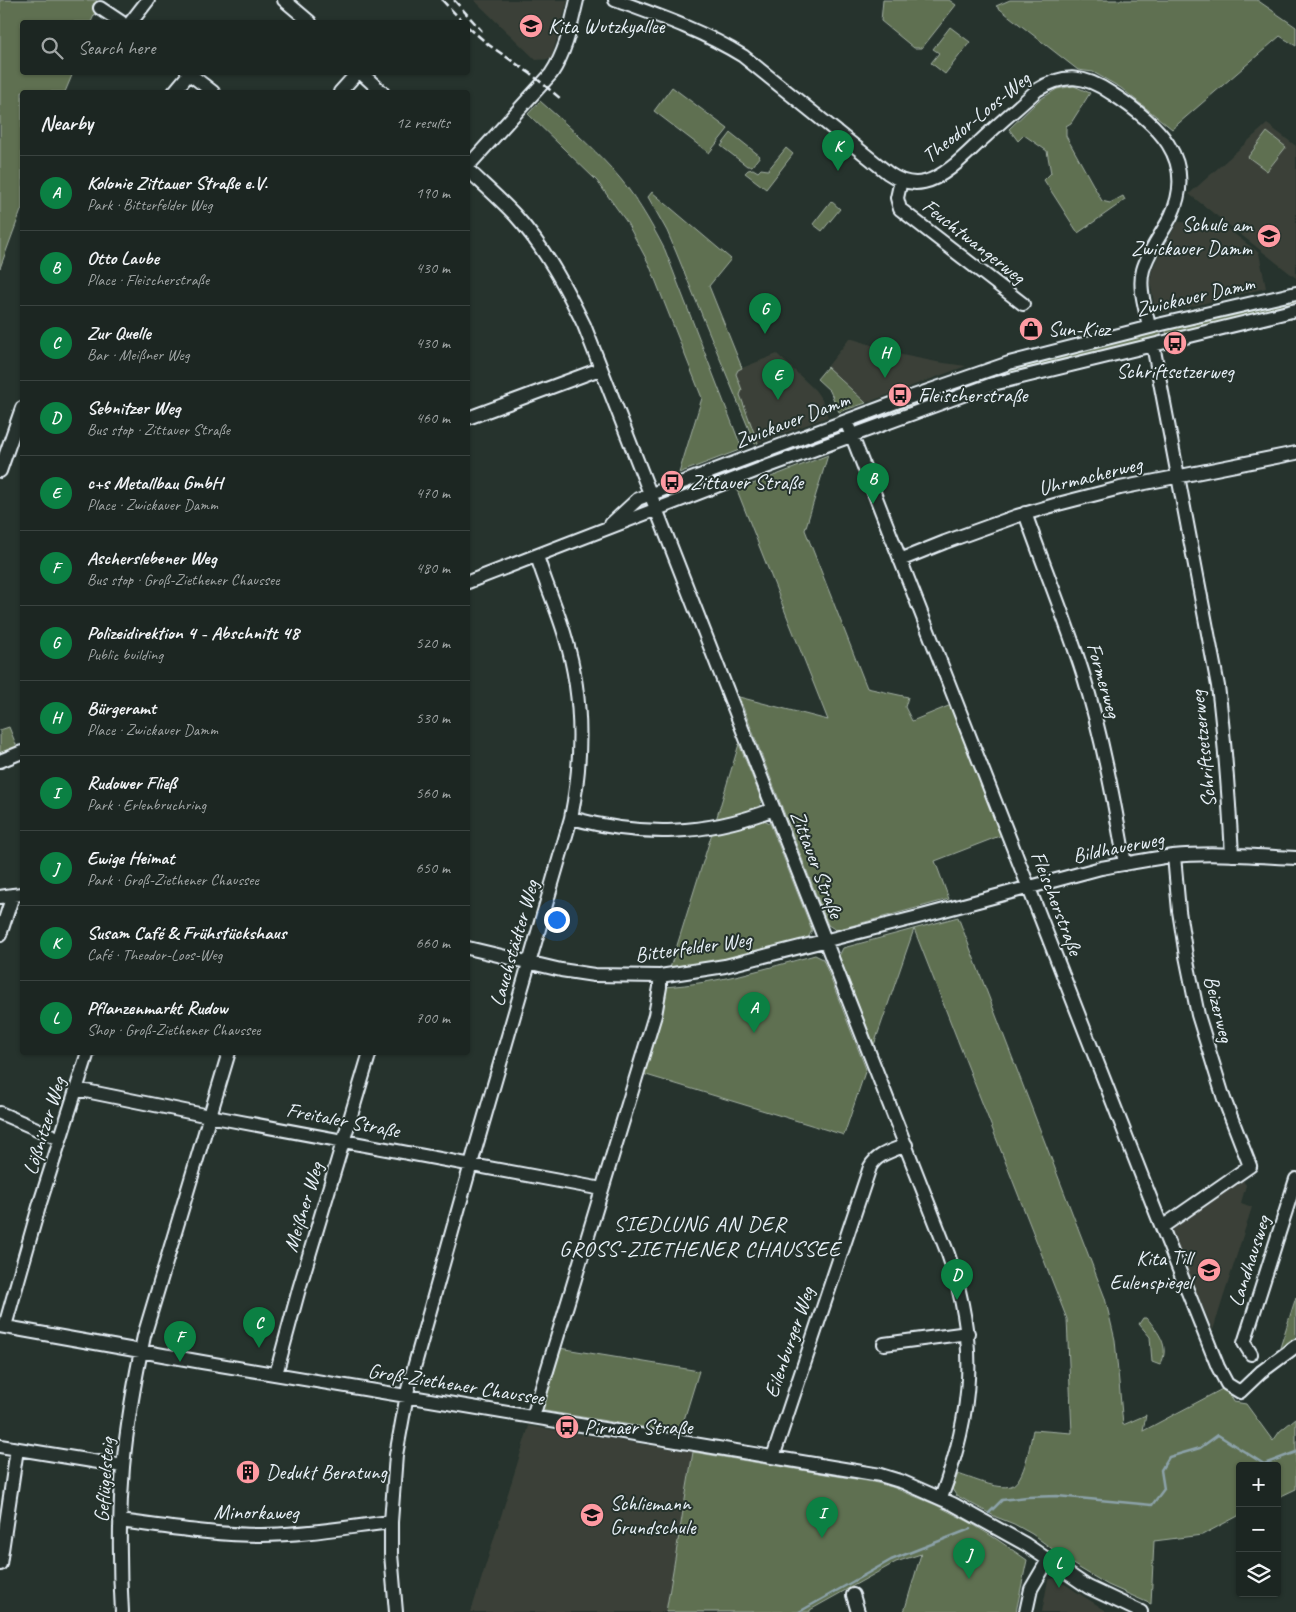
<!DOCTYPE html>
<html lang="en">
<head>
<meta charset="utf-8">
<style>
	body { margin:0; font-family:Caveat,sans-serif; background:#252e2a; color:#f1f3f6 }
	.controls { position:absolute; right:15px; bottom:15px; display:grid; overflow:hidden; border-radius:5px; box-shadow:0 1px 4px #0004 }
	.controls button { width:45px; height:45px; display:grid; place-items:center; padding:0; border:0; border-bottom:1px solid #3a4340; background:#1c2622; color:#f1f3f6; font:25px sans-serif }
	.you { position:absolute; left:556px; top:919px; width:18px; height:18px; margin:-12px; border:4px solid #fff; border-radius:50%; background:#1a73e8; box-shadow:0 0 0 8px #1a73e833 }
	.badge { display:grid; place-items:center; width:32px; height:32px; border-radius:50%; background:#0b8043; color:#fff; font-size:16px; font-weight:700 }
	.pin { position:absolute; translate:-50% -41px; filter:drop-shadow(0 1px 2px #0008) }
	.pin::after { content:''; position:absolute; top:26px; width:18px; height:15px; background:inherit; clip-path:polygon(0 0,100% 0,50% 100%) }
	.list { margin:0; padding:0; list-style:none }
	h2 { display:flex; justify-content:space-between; align-items:center; height:65px; margin:0; padding:0 20px; font-size:21px }
	h2 small { font-size:16px; font-weight:400; color:#a0a5a5 }
	.list li { display:grid; grid-template-columns:32px 1fr auto; gap:15px; align-items:center; box-sizing:border-box; height:75px; padding:0 20px; border-top:1px solid #3a4340 }
	.list b { display:block; font-size:19px; white-space:nowrap }
	.list p { margin:0; font-size:16px; white-space:nowrap; color:#a0a5a5 }
	.list em { font-size:16px; font-style:normal; color:#a0a5a5 }
	.icon { flex:none; width:28px; height:28px; fill:none; stroke:currentColor; stroke-width:2; stroke-linecap:round; stroke-linejoin:round }
	.map { position:relative; flex:none; width:1296px; height:1612px; overflow:hidden }
	.search { position:absolute; background:#1c2622; box-shadow:0 1px 4px #0004; left:20px; top:20px; width:450px; height:55px; display:flex; align-items:center; gap:12px; box-sizing:border-box; padding:0 18px; border-radius:5px; color:#a0a5a5; font-size:19px }
	.panel { position:absolute; background:#1c2622; box-shadow:0 1px 4px #0004; left:20px; top:90px; width:450px; height:965px; border-radius:5px }
	.map>svg:first-child { display:block }
	.built { fill:#3a4138 }
	.green { fill:#5e6f51; stroke:#a3b0a4 }
	.lines { fill:none; stroke-linecap:round; stroke-linejoin:round }
	.stream { stroke:#8ca2a9; stroke-width:2.5 }
	.minor-casing { stroke:#e8f1f8; stroke-width:16 }
	.minor { stroke:#26332d; stroke-width:12 }
	.rail { stroke:#e8f1f8; stroke-width:2.5; stroke-dasharray:8 4; stroke-linecap:butt }
	.labels { text-anchor:middle; stroke-width:4; stroke-linejoin:round; paint-order:stroke }
	.poi-label { font-size:21px; fill:#e8f1f8; stroke:#26332d; text-anchor:start }
	.street-label { font-size:21px; fill:#e8f1f8; stroke:#26332d }
	.neighbourhood-label { font-size:22px; letter-spacing:1px; fill:#e8f1f8; stroke:#26332d }
</style>
</head>
<body>
<div class="map">
<svg width="1296" height="1612" viewBox="0 0 1296 1612">
	<rect width="100%" height="100%" fill="#26332d"/>
	<filter id="ink" filterUnits="userSpaceOnUse"><feTurbulence type="fractalNoise" baseFrequency=".02" numOctaves="2"/><feDisplacementMap in="SourceGraphic" scale="10" xChannelSelector="R" yChannelSelector="G"/><feConvolveMatrix kernelMatrix="1 2 1 2 8 2 1 2 1" color-interpolation-filters="sRGB"/></filter>
	<g filter="url(#ink)">
		<path class="built" d="M474,0H568L551,59L536,60Z
			M1267,124L1296,146V278L1189,194Z
			M1178,222L1220,223L1259,253L1266,288L1165,313L1155,309L1150,282L1152,270L1157,259Z
			M850,338L902,355L937,362L966,366L866,403L827,367Z
			M777,354L815,390L822,400L828,417L755,444L727,374Z
			M1242,1179L1246,1185L1241,1203L1252,1207L1213,1330L1171,1233L1174,1227Z
			M529,1426L693,1452L666,1612H471Z
			M1055,1578L1105,1610V1612H1042L1048,1580Z"/>
		<path class="green" d="M0,0H97L96,11L91,22H22V72L73,73L65,92H22V208L0,268Z
			M883,0H949L956,5L922,48H914L881,21Z
			M1010,0H1257L1296,27V46L1280,36L1172,129L1121,88L1093,72L1078,70L996,6Z
			M950,27L970,42L945,74L931,63L939,53L933,49Z
			M1074,86L1090,93L1071,123L1066,126V136L1102,201L1110,203L1123,196L1125,200L1078,233L1044,180L1051,173L1047,151L1024,135L1018,141L1009,129L1039,100L1057,89Z
			M672,87L728,129L709,153L654,111Z
			M540,101C565,123 590,145 612,169C634,193 650,221 665,250L742,449L679,473L702,398L649,264L626,221L597,181L528,114Z
			M1267,132L1286,147L1267,171L1248,157Z
			M731,133L760,156L752,166H747L721,146Z
			M786,148L793,154L766,189L745,173L748,170L753,169L758,172L761,169L768,170Z
			M652,192L731,259L709,286L742,368L738,370L736,374L742,390L740,395L758,443L755,444L676,252L667,231L648,197Z
			M831,201L840,209L822,231L813,224Z
			M1296,296V304L1167,336L1165,327Z
			M1159,329L1161,337L863,427L860,420L968,380Z
			M827,367L866,403L839,412L830,391L817,379Z
			M833,430L836,437L667,501L664,493Z
			M828,455L805,530L867,688L908,697L905,707L912,721L951,705L1002,835L935,861L949,899L836,930L828,925L739,697L828,720L737,490Z
			M9,727L19,752L0,759V730Z
			M739,744L762,801L758,809L734,817L716,820Z
			M762,819L770,823L812,930L808,938L717,962L670,968L712,833L731,829Z
			M958,917L1105,1298L1115,1340L1123,1425L1146,1415L1143,1431L1226,1387L1234,1402L1246,1404L1273,1441L1280,1431L1296,1418V1489L1277,1498V1466H1240V1515L1202,1535L1154,1541L1151,1604L1108,1585L1074,1565L1032,1534L1014,1524L996,1517L956,1495L952,1489L958,1474C971,1478 998,1490 1011,1486C1025,1481 1030,1443 1033,1430L1072,1433L1067,1319L914,929L874,1045L839,956L843,948Z
			M815,955L823,959L866,1069L844,1135L643,1074L660,1017L665,987C718,983 764,969 815,955Z
			M1296,1297V1341L1278,1354Z
			M1143,1318H1147C1158,1332 1171,1347 1160,1365L1152,1362L1150,1337L1139,1324Z
			M559,1348L699,1371L680,1433L539,1410Z
			M693,1452L873,1482L892,1487L936,1505L969,1522L998,1540L1027,1560L1016,1612H904L921,1554L896,1562L810,1610V1612H666Z"/>
		<g class="lines">
			<path class="stream" d="M989,1513L1002,1500L1027,1497L1057,1496L1152,1505L1164,1489L1161,1470L1169,1457L1200,1448L1218,1435L1264,1464L1296,1452
				M799,1612L891,1560L970,1529"/>
			<g class="minor-casing">
				<path id="minor" d="M284,0L310,22
					M615,0C659,16 703,31 743,56L888,173C898,180 911,185 924,182C947,177 971,149 988,134C1004,119 1021,105 1037,90C1064,73 1085,75 1111,93C1156,122 1198,159 1171,216C1162,234 1148,251 1143,270C1138,288 1146,309 1149,327
					M100,8L121,22
					M131,22L148,0
					M187,72L213,92
					M360,72L382,92
					M174,92L189,74
					M340,92L358,72
					M468,166L551,74C566,52 571,25 577,0
					M468,170C484,185 500,199 515,215C545,248 565,286 584,325L948,1254C979,1342 973,1412 941,1498
					M901,180L897,198L900,209L1023,304
					M1153,345L1218,686C1225,743 1229,799 1232,855
					M468,418L600,369
					M846,421L1157,1215L1218,1367L1227,1384L1240,1392L1261,1372L1296,1346
					M0,471L22,408
					M1025,513C1044,567 1066,620 1083,674C1102,736 1114,800 1125,864
					M611,524L638,499L902,400L1009,363L1162,324L1296,293
					M900,560L945,542L1017,516L1058,504L1120,488L1296,453
					M468,582L758,470L993,384L1296,310
					M0,761L22,752
					M571,818C642,837 705,836 774,809
					M0,897L13,895L22,894
					M0,935L13,895
					M468,948L561,970L594,975L660,976L725,966L922,916L1101,868C1124,864 1149,859 1173,856C1213,852 1255,856 1296,858
					M76,1089L209,1116L602,1189
					M0,1113L60,1139
					M1162,1227L1250,1166L1224,1099L1198,1015L1186,956L1179,911L1174,856
					M0,1326L202,1362L880,1475L903,1482L953,1504L1025,1544L1088,1587L1141,1612
					M5,1326L40,1203L88,1052
					M884,1344L968,1333
					M1251,1354L1244,1343L1296,1179
					M276,1374L299,1289L370,1052
					M533,1417L655,1015L660,987V976
					M0,1446L123,1466
					M773,1457L870,1167C877,1154 892,1151 906,1145
					M120,1521C167,1527 214,1535 261,1535C304,1535 348,1527 391,1522
					M0,1564L17,1449
					M853,1595L858,1612
					M122,1612C119,1564 119,1515 123,1467C127,1423 135,1379 144,1336L229,1052
					M396,1612L391,1554V1522L396,1455L408,1389L471,1164L571,818C583,758 583,695 565,636C557,608 545,583 537,556
					M1026,1612L1031,1589L1048,1560"/>
			</g>
			<use href="#minor" class="minor"/>
			<path class="rail" d="M442,0L463,22
				M454,0L482,31
				M468,27L489,45L531,74L561,99"/>
		</g>
	</g>
	<defs>
		<g id="school-disc" transform="scale(1.25)"><circle r="9.5" fill="#ff9aa2" stroke="#26332d"/><path d="M0-5L7-2L0 1L-7-2ZM-4 1L0 2.5L4 1V4Q0 6-4 4Z" fill="#111"/></g>
		<g id="shop-disc" transform="scale(1.25)"><circle r="9.5" fill="#ff9aa2" stroke="#26332d"/><path d="M-5-2.5h2.3a2.7 3.5 0 0 1 5.4 0H5L5.5 6h-11ZM-1.5-2.5h3a1.5 2.3 0 0 0-3 0Z" fill="#111"/></g>
		<g id="bus-disc" transform="scale(1.25)"><circle r="9.5" fill="#ff9aa2" stroke="#26332d"/><path d="M-5-6H5V4H4V6H2V4H-2V6H-4V4H-5ZM-3.5-4V0h7V-4ZM-3.5 1.2v1.5H-2V1.2ZM2 1.2v1.5H3.5V1.2Z" fill="#111"/></g>
		<g id="building-disc" transform="scale(1.25)"><circle r="9.5" fill="#ff9aa2" stroke="#26332d"/><path d="M-4-6H4V6H1V3H-1V6H-4ZM-2.5-4.3h1.7v1.8h-1.7ZM.8-4.3h1.7v1.8H.8ZM-2.5-1h1.7V.8h-1.7ZM.8-1h1.7V.8H.8Z" fill="#111"/></g>
	</defs>
	<g fill-rule="evenodd">
		<use href="#school-disc" x="531" y="26"/>
		<use href="#school-disc" x="1269" y="236"/>
		<use href="#shop-disc" x="1031" y="329"/>
		<use href="#bus-disc" x="1175" y="343"/>
		<use href="#bus-disc" x="900" y="395"/>
		<use href="#bus-disc" x="672" y="482"/>
		<use href="#school-disc" x="1209" y="1270"/>
		<use href="#bus-disc" x="567" y="1427"/>
		<use href="#building-disc" x="248" y="1472"/>
		<use href="#school-disc" x="592" y="1515"/>
	</g>
	<g class="labels">
		<g class="poi-label">
			<text x="548" y="33">Kita Wutzkyallee</text>
			<text x="1252" y="231" text-anchor="end">Schule am<tspan x="1252" dy="24">Zwickauer Damm</tspan></text>
			<text x="1048" y="336">Sun-Kiez</text>
			<text x="1175" y="378" text-anchor="middle">Schriftsetzerweg</text>
			<text x="918" y="402">Fleischerstraße</text>
			<text x="690" y="489">Zittauer Straße</text>
			<text x="1192" y="1265" text-anchor="end">Kita Till<tspan x="1192" dy="24">Eulenspiegel</tspan></text>
			<text x="584" y="1434">Pirnaer Straße</text>
			<text x="266" y="1479">Dedukt Beratung</text>
			<text x="610" y="1510">Schliemann<tspan x="610" dy="24">Grundschule</tspan></text>
		</g>
		<g class="street-label">
			<text transform="translate(976 117) rotate(-39)" y="7">Theodor-Loos-Weg</text>
			<text transform="translate(974 241) rotate(38)" y="7">Feuchtwangerweg</text>
			<text transform="translate(1195 296) rotate(-13)" y="7">Zwickauer Damm</text>
			<text transform="translate(792 420) rotate(-21)" y="7">Zwickauer Damm</text>
			<text transform="translate(1090 476) rotate(-14)" y="7">Uhrmacherweg</text>
			<text transform="translate(1104 680) rotate(74)" y="7">Formerweg</text>
			<text transform="translate(1203 749) rotate(-96)" y="7">Schriftsetzerweg</text>
			<text transform="translate(1118 847) rotate(-11)" y="7">Bildhauerweg</text>
			<text transform="translate(817 864) rotate(69)" y="7">Zittauer Straße</text>
			<text transform="translate(1057 903) rotate(69)" y="7">Fleischerstraße</text>
			<text transform="translate(514 943) rotate(-74)" y="7">Lauchstädter Weg</text>
			<text transform="translate(693 947) rotate(-8)" y="7">Bitterfelder Weg</text>
			<text transform="translate(1219 1009) rotate(76)" y="7">Beizerweg</text>
			<text transform="translate(343 1120) rotate(11)" y="7">Freitaler Straße</text>
			<text transform="translate(44 1126) rotate(-73)" y="7">Lößnitzer Weg</text>
			<text transform="translate(303 1207) rotate(-73)" y="7">Meißner Weg</text>
			<text transform="translate(1249 1261) rotate(-72)" y="7">Landhausweg</text>
			<text transform="translate(789 1342) rotate(-71)" y="7">Eilenburger Weg</text>
			<text transform="translate(456 1384) rotate(9)" y="7">Groß-Ziethener Chaussee</text>
			<text transform="translate(104 1480) rotate(-86)" y="7">Geflügelsteig</text>
			<text x="256" y="1519">Minorkaweg</text>
		</g>
		<g class="neighbourhood-label">
			<text x="700" y="1231">SIEDLUNG AN DER<tspan x="700" dy="25">GROSS-ZIETHENER CHAUSSEE</tspan></text>
		</g>
	</g>
</svg>
<div class="controls">
<button>+</button>
<button>−</button>
<button><svg class="icon" aria-label="layers" viewBox="0 0 24 24"><path d="M12 4l9 5-9 5-9-5zM3 14l9 5 9-5"/></svg></button>
</div>
<div class="you"></div>
<div class="pin badge" style="left:754px;top:1033px">A</div>
<div class="pin badge" style="left:873px;top:504px">B</div>
<div class="pin badge" style="left:259px;top:1348px">C</div>
<div class="pin badge" style="left:957px;top:1300px">D</div>
<div class="pin badge" style="left:778px;top:400px">E</div>
<div class="pin badge" style="left:180px;top:1362px">F</div>
<div class="pin badge" style="left:765px;top:334px">G</div>
<div class="pin badge" style="left:885px;top:378px">H</div>
<div class="pin badge" style="left:822px;top:1538px">I</div>
<div class="pin badge" style="left:969px;top:1579px">J</div>
<div class="pin badge" style="left:838px;top:171px">K</div>
<div class="pin badge" style="left:1059px;top:1588px">L</div>
<div class="search"><svg class="icon" aria-label="search" viewBox="0 0 24 24"><circle cx="10" cy="10" r="6"/><path d="M15 15l6 6"/></svg>Search here</div>
<section class="panel">
<h2>Nearby<small>12 results</small></h2>
<ul class="list">
<li><span class="badge">A</span><div><b>Kolonie Zittauer Straße e.V.</b><p>Park · Bitterfelder Weg</p></div><em>190 m</em></li>
<li><span class="badge">B</span><div><b>Otto Laube</b><p>Place · Fleischerstraße</p></div><em>430 m</em></li>
<li><span class="badge">C</span><div><b>Zur Quelle</b><p>Bar · Meißner Weg</p></div><em>430 m</em></li>
<li><span class="badge">D</span><div><b>Sebnitzer Weg</b><p>Bus stop · Zittauer Straße</p></div><em>460 m</em></li>
<li><span class="badge">E</span><div><b>c+s Metallbau GmbH</b><p>Place · Zwickauer Damm</p></div><em>470 m</em></li>
<li><span class="badge">F</span><div><b>Ascherslebener Weg</b><p>Bus stop · Groß-Ziethener Chaussee</p></div><em>480 m</em></li>
<li><span class="badge">G</span><div><b>Polizeidirektion 4 - Abschnitt 48</b><p>Public building</p></div><em>520 m</em></li>
<li><span class="badge">H</span><div><b>Bürgeramt</b><p>Place · Zwickauer Damm</p></div><em>530 m</em></li>
<li><span class="badge">I</span><div><b>Rudower Fließ</b><p>Park · Erlenbruchring</p></div><em>560 m</em></li>
<li><span class="badge">J</span><div><b>Ewige Heimat</b><p>Park · Groß-Ziethener Chaussee</p></div><em>650 m</em></li>
<li><span class="badge">K</span><div><b>Susam Café &amp; Frühstückshaus</b><p>Café · Theodor-Loos-Weg</p></div><em>660 m</em></li>
<li><span class="badge">L</span><div><b>Pflanzenmarkt Rudow</b><p>Shop · Groß-Ziethener Chaussee</p></div><em>700 m</em></li>
</ul>
</section>
</div>
</body>
</html>
